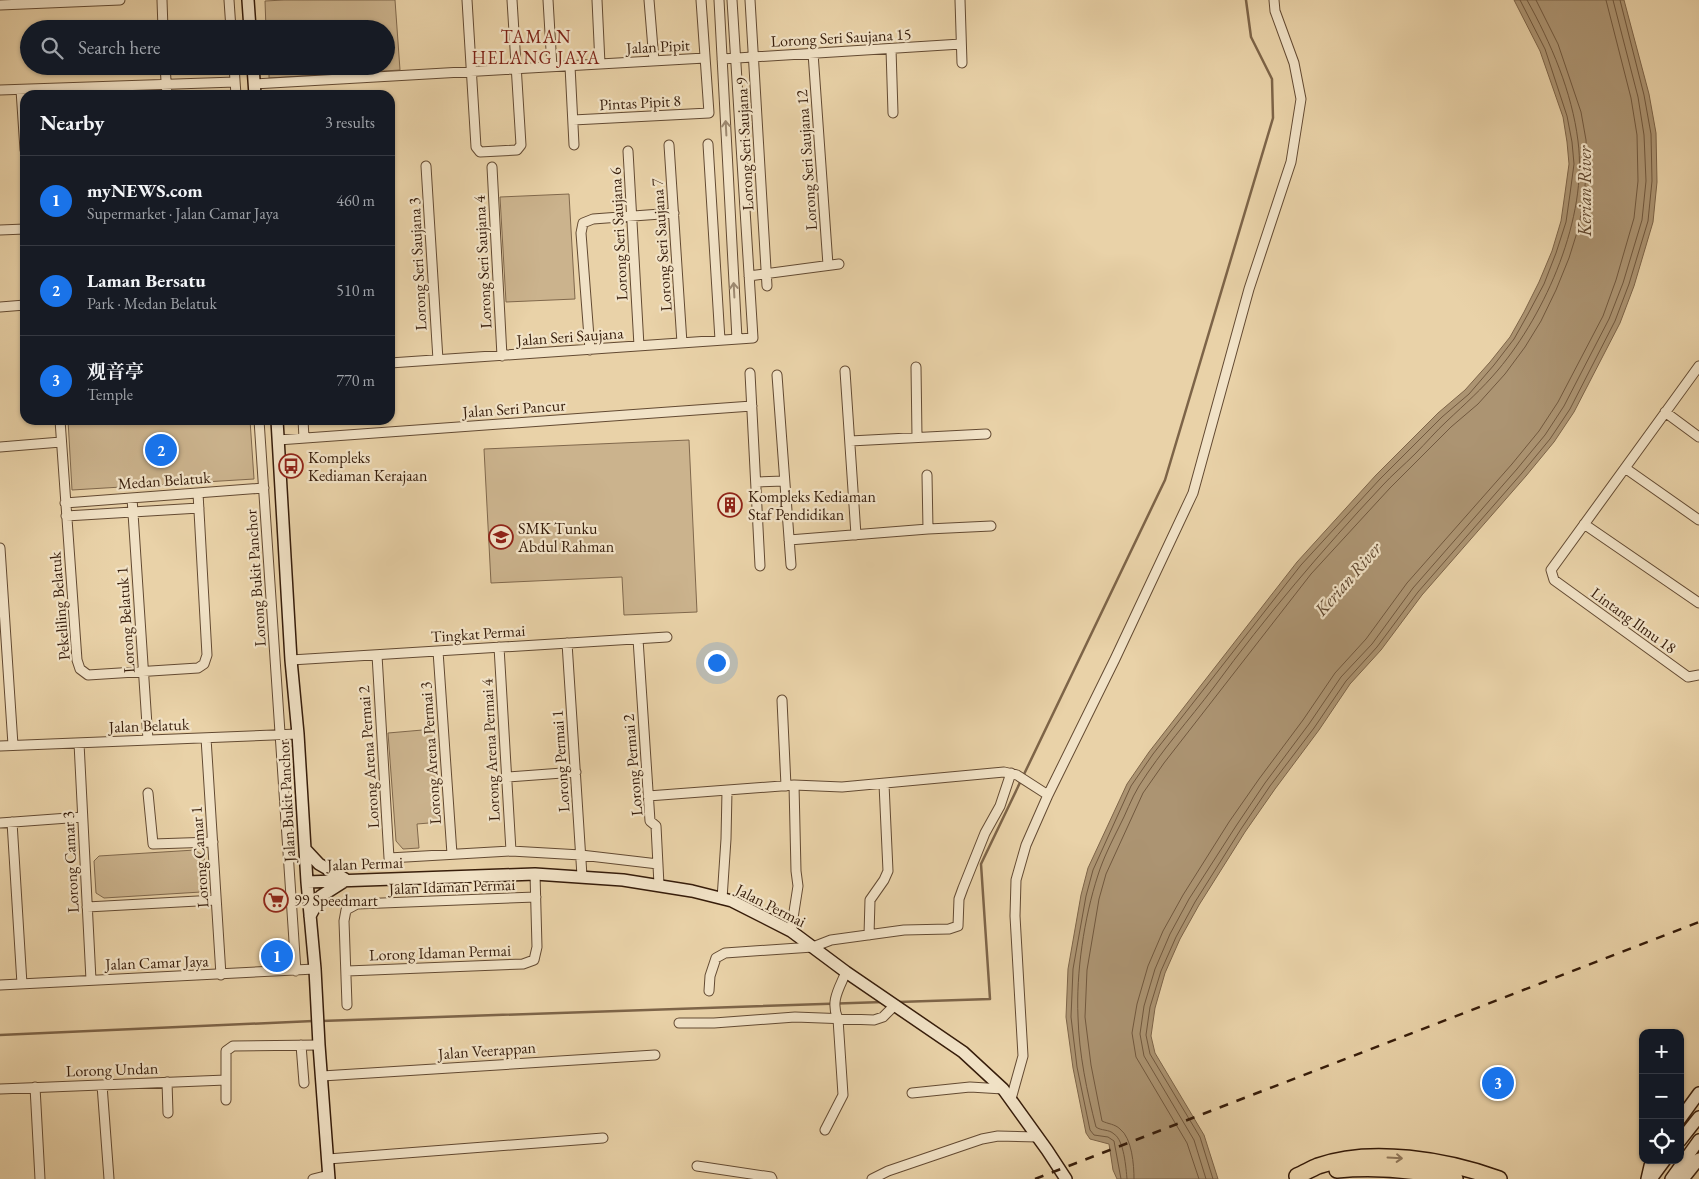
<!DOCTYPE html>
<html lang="en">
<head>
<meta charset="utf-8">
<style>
	body { margin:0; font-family:"EB Garamond","Noto Serif SC",serif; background:#20242c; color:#f1f3f6 }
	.controls { position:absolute; right:15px; bottom:15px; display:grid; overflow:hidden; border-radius:10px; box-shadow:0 1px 4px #0004 }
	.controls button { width:45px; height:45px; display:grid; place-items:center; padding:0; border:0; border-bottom:1px solid #363941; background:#171b24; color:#f1f3f6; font:25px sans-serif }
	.you { position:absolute; left:716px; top:662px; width:18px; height:18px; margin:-12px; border:4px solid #fff; border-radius:50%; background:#1a73e8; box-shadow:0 0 0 8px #1a73e833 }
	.badge { display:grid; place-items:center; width:32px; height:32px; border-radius:50%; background:#1a73e8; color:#fff; font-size:16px; font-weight:700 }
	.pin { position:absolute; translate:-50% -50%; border:2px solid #fff; box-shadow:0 1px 5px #0006 }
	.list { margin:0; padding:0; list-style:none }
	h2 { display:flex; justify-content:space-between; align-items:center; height:65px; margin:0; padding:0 20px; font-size:21px }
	h2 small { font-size:16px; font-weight:400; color:#9ea1a6 }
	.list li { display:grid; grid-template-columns:32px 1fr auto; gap:15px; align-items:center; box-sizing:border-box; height:90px; padding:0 20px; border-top:1px solid #363941 }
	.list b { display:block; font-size:19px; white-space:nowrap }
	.list p { margin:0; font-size:16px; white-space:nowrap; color:#9ea1a6 }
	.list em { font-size:16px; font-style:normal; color:#9ea1a6 }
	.icon { flex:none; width:28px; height:28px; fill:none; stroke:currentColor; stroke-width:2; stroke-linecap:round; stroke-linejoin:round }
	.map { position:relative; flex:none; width:1699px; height:1179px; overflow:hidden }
	.search { position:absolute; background:#171b24; box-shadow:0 1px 4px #0004; left:20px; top:20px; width:375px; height:55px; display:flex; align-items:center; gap:12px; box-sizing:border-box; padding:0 18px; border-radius:28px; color:#9ea1a6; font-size:19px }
	.panel { position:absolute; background:#171b24; box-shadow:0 1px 4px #0004; left:20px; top:90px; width:375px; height:335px; border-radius:15px }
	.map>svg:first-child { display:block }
	.green { fill:#cbb38d; stroke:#80684c }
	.water { fill:#ac9472; stroke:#7d6448 }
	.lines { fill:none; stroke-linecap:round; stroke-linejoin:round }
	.shore { stroke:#71583e; stroke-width:1 }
	.stream { stroke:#7d6448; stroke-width:2.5 }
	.street-casing { stroke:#634a32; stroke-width:11 }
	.secondary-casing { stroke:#361c0a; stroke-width:14 }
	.highway-casing { stroke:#361c0a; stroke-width:18 }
	.street { stroke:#f1e2c6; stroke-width:9 }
	.secondary { stroke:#f1e2c6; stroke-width:11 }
	.highway { stroke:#e9d2a8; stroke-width:15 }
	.rail { stroke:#361c0a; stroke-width:2.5; stroke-dasharray:9 9; stroke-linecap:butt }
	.oneway { stroke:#9d8971 }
	.oneway2 { stroke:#907759 }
	.labels { text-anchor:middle; stroke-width:4.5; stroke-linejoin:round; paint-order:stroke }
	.street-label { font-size:16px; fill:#361c0a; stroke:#f1e2c6 }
	.poi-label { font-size:16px; fill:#361c0a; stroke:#f1e2c6; text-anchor:start }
	.neighbourhood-label { font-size:18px; letter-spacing:1px; fill:#7a1f14; stroke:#f1e2c6 }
	.water-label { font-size:18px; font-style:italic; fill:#5f462e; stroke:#f1e2c6 }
</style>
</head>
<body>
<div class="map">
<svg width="1699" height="1179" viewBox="0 0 1699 1179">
	<rect width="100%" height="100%" fill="#e9d2a8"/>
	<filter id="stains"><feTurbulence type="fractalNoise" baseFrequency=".004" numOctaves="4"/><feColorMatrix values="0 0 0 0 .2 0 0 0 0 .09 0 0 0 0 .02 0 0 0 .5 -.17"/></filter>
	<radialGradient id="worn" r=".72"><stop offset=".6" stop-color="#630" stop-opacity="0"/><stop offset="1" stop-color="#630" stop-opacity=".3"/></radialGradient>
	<path class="green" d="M284,0H395L400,70L269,78V66H386V29H266L265,1Z
		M569,194L575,299L506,302L500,197Z
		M68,420H250L254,479L72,490Z
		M689,440L697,612L624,615L622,577L491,583L484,449Z
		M434,729L441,822L417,824L419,848L403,849L396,841L388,733Z
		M195,850L204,856L206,886L201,892L104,898L96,893L94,861L99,856Z"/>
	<path class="water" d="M1514,0H1624L1649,94L1656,133L1657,182L1653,222L1634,286L1620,323L1574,412L1554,442L1526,476L1422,595L1381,650L1350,684L1319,730L1275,789L1245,832L1199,905L1180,939L1165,973L1155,1008L1151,1036L1155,1053L1204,1135L1218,1179H1117L1113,1170L1109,1144L1090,1139L1086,1133L1073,1068L1066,1017L1068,969L1081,895L1088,868L1127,784L1149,752L1297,562L1376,475L1438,413L1465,390L1490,362L1510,337L1524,312L1539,282L1552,251L1561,221L1565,193L1569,164L1567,142L1563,117L1540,51Z"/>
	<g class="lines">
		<path class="shore" d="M1121,1179L1114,1141L1108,1137L1094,1135L1090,1130L1077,1067L1071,1017L1073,969L1086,896L1093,870L1131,786L1153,754L1301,565L1380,479L1442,417L1469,394L1494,365L1514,339L1528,314L1544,284L1556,253L1566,222L1570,194L1574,164L1572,142L1567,116L1545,49L1520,0
			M1127,1179C1126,1168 1124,1140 1114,1134C1109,1129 1101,1131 1096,1127C1087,1092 1079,1054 1078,1017C1076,973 1084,918 1098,875C1103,859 1111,843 1119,827C1126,814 1131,799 1139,786C1161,751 1189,720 1214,687C1266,616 1322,550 1382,486C1392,475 1404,465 1415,454C1426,443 1436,431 1447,421C1465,404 1482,389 1498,370C1546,313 1588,217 1578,141C1572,92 1551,43 1527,0
			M1134,1179C1134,1165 1132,1138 1120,1129C1115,1124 1108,1124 1102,1121L1091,1065L1085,1017L1087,970L1099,899L1106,874L1143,793L1164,763L1311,574L1390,488L1451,427L1478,404L1505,374L1525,347L1541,321L1556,290L1569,258L1579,226L1584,196L1587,165L1586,140L1581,112L1558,44L1536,0
			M1199,1179L1187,1143L1136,1057L1132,1033L1137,1004L1148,966L1163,931L1183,895L1229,822L1259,779L1303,720L1335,673L1366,639L1407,583L1512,464L1539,431L1558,402L1603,316L1616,280L1634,218L1638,181L1637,135L1631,98L1606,0
			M1206,1179L1194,1140L1144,1056L1140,1034L1144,1006L1155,969L1170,934L1189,899L1236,826L1265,783L1309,724L1341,677L1372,644L1413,588L1517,469L1545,435L1564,406L1609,319L1623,283L1642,220L1646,181L1644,135L1638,97L1613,0
			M1213,1179L1200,1137L1150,1054L1146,1035L1150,1007L1161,971L1176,937L1195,902L1241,829L1270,786L1314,728L1346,681L1377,647L1418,592L1522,473L1550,439L1570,409L1615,321L1629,284L1648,221L1652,181L1651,134L1644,95L1620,0"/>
		<path class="stream" d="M898,1002L990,999L981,864L1165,480L1273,118L1272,79L1251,37L1246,0
			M321,1021L883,1002
			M0,1035L313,1021"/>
		<g class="street-casing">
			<path id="street" d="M162,0L163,29
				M229,0L231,29
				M467,0L476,147L480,152L517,150L521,145L512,0
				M548,0L552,67
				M597,0L600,64
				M649,0L654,61
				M719,0L737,339
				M750,0L767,286
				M960,0L962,63
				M0,5L120,0
				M891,49L893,113
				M813,53L828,265
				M722,59L961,44
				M165,66L167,95
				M234,66L236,95
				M570,66L574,145
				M254,84L705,58
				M0,90L235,82
				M21,90L25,150
				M573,120L709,113L701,0
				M708,144L720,340
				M669,145L682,343
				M628,151L639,346
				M426,166L438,360
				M492,167L502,356
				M0,230L25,229
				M749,276L839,264
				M0,307L25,305
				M590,350L581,233L583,223L593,219L674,213
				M390,363L753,338L732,0
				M1699,366L1551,570L1554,580L1688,677L1699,675
				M916,367L917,437
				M845,371L856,535
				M750,373L760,566
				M777,375L791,565
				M1665,412L1699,437
				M60,420L77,660L80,669L88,675L198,668L204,664L207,655L198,493
				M259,420L296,971
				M303,420L304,438
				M278,440L752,406
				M850,441L986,434
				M0,447L61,442
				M1625,468L1699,520
				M927,475L928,529
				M756,482L784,481
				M132,498L148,740
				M65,503L264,488
				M66,516L199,508
				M1584,524L1699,603
				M789,540L928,529L991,526
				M0,548L13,745
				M638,639L650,821L656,826L659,885
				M567,643L582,876
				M499,647L511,851
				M438,651L452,854
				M377,655L389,858L511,851L581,855L658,864
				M291,660L667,637
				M782,700L786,786
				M206,738L221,975
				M79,743L91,980
				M0,746L298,734
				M507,777L576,772
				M148,793L153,844L213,842
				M648,796L794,785L842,787L1004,772L1017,775L1048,795
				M12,822L22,984
				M0,823L82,817
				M722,899L726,839L727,791
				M87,907L216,900
				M791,931L798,886L796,871L794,785
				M869,935L870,900L884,880L888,871L884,784
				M347,971L523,964L534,960L537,947L535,874
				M0,985L315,969
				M709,991L710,976L716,958L725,953L813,947L831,940L904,930L949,929L958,926L959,899L963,888L985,833L1000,806L1011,773
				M347,1005L344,921L346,910L357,904L536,897
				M679,1023H714L795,1017L874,1020L883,1017L895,1005
				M301,1045L304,1083
				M322,1076L655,1055
				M167,1082L168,1113
				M102,1085L109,1179
				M35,1087L40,1179
				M0,1089L226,1080
				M912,1093L970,1087L1003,1089
				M1011,1099L1023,1056L1015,916L1016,880L1026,845L1048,795L1115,659L1193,493L1249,289L1291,162L1301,99L1294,63L1275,11L1274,0
				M226,1100V1051L233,1046L319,1045
				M825,1130L843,1095L838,1019C830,1001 839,989 846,972
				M328,1159L603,1138
				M697,1166L771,1177L772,1179
				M313,1179L329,1175
				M872,1179L888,1171L982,1139L998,1136L1038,1137"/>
		</g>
		<g class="secondary-casing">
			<path id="secondary" d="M248,0L250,29
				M253,66L255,95
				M277,420L291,660L298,734L307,882L315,969L319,1045L329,1179
				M305,849L319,864L345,879
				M307,882L535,874L623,880L692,891L732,901L791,931L846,972L963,1052L1003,1089L1047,1150L1066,1179
				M310,916L321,896L343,882
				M1680,1119L1699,1093
				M1680,1141L1699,1117
				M1647,1179L1650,1166L1654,1160
				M1651,1179L1665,1160
				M1671,1179L1699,1140
				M1683,1179L1699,1159"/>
		</g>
		<g class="highway-casing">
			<path id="highway" d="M1337,1170C1377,1166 1416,1170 1455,1179
				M1297,1176C1304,1173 1311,1169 1318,1166C1371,1147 1447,1160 1499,1179"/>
		</g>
		<use href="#street" class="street"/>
		<use href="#secondary" class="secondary"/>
		<use href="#highway" class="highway"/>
		<path class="rail" d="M1035,1179L1699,922"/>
	</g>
	<defs><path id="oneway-shaft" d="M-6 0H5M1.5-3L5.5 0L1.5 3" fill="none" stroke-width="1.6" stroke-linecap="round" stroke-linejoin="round" transform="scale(1.25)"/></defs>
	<g class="oneway">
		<use href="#oneway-shaft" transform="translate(726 128) rotate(-93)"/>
		<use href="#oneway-shaft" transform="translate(734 290) rotate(-93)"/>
	</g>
	<use class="oneway2" href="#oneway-shaft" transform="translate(1395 1158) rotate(3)"/>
	<defs>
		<g id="bus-ring" transform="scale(1.25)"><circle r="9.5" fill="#f1e2c6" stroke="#8f2418" stroke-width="1.5"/><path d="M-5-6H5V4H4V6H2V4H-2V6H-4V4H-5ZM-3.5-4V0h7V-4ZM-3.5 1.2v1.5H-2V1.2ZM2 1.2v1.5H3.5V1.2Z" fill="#8f2418"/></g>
		<g id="building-ring" transform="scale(1.25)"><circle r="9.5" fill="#f1e2c6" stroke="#8f2418" stroke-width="1.5"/><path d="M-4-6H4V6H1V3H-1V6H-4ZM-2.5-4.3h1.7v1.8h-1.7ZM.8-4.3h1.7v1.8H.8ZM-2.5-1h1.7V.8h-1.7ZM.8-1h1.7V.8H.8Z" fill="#8f2418"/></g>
		<g id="school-ring" transform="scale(1.25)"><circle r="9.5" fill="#f1e2c6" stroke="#8f2418" stroke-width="1.5"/><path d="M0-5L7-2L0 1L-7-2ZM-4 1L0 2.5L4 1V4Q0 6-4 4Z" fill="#8f2418"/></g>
		<g id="supermarket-ring" transform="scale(1.25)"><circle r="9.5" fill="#f1e2c6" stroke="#8f2418" stroke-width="1.5"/><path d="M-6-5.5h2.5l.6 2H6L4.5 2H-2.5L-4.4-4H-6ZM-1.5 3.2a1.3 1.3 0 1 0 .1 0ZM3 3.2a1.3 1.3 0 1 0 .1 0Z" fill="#8f2418"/></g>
	</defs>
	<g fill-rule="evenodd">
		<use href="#bus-ring" x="291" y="466"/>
		<use href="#building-ring" x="730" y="505"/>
		<use href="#school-ring" x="501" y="537"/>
		<use href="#supermarket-ring" x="276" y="900"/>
	</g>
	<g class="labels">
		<g class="street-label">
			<text transform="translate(841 37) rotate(-3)" y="6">Lorong Seri Saujana 15</text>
			<text transform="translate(658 46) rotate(-3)" y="6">Jalan Pipit</text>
			<text transform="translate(640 102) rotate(-3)" y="6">Pintas Pipit 8</text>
			<text transform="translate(744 144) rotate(-93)" y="6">Lorong Seri Saujana 9</text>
			<text transform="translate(806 160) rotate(-94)" y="6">Lorong Seri Saujana 12</text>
			<text transform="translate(618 234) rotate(-93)" y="6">Lorong Seri Saujana 6</text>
			<text transform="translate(661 245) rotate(-94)" y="6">Lorong Seri Saujana 7</text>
			<text transform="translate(482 262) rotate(-93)" y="6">Lorong Seri Saujana 4</text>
			<text transform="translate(417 264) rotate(-93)" y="6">Lorong Seri Saujana 3</text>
			<text transform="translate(570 336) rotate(-4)" y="6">Jalan Seri Saujana</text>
			<text transform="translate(514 408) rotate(-4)" y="6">Jalan Seri Pancur</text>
			<text transform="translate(164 480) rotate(-4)" y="6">Medan Belatuk</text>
			<text transform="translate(255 578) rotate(-94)" y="6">Lorong Bukit Panchor</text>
			<text transform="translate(59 606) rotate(-95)" y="6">Pekeliling Belatuk</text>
			<text transform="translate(125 620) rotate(-94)" y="6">Lorong Belatuk 1</text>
			<text transform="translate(1634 620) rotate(36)" y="6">Lintang Ilmu 18</text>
			<text transform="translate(478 633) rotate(-4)" y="6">Tingkat Permai</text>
			<text transform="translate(149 725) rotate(-2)" y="6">Jalan Belatuk</text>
			<text transform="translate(490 750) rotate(-93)" y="6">Lorong Arena Permai 4</text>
			<text transform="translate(430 753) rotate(-94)" y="6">Lorong Arena Permai 3</text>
			<text transform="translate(368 757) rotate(-94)" y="6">Lorong Arena Permai 2</text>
			<text transform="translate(560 761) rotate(-94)" y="6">Lorong Permai 1</text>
			<text transform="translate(632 765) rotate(-95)" y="6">Lorong Permai 2</text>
			<text transform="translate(286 801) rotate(-93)" y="6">Jalan Bukit Panchor</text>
			<text transform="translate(199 857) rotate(-94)" y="6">Lorong Camar 1</text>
			<text transform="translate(70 862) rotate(-93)" y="6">Lorong Camar 3</text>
			<text transform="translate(365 863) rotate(-2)" y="6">Jalan Permai</text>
			<text transform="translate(452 886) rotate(-2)" y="6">Jalan Idaman Permai</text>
			<text transform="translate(771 905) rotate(27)" y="6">Jalan Permai</text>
			<text transform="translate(440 952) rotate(-2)" y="6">Lorong Idaman Permai</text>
			<text transform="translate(157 962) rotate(-2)" y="6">Jalan Camar Jaya</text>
			<text transform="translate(487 1050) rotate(-4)" y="6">Jalan Veerappan</text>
			<text transform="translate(112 1069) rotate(-2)" y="6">Lorong Undan</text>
		</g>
		<g class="poi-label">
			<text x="308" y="463">Kompleks<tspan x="308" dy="18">Kediaman Kerajaan</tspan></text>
			<text x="748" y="502">Kompleks Kediaman<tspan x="748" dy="18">Staf Pendidikan</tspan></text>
			<text x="518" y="534">SMK Tunku<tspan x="518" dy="18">Abdul Rahman</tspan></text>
			<text x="294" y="906">99 Speedmart</text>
		</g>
		<g class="neighbourhood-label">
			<text x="536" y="43">TAMAN<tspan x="536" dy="21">HELANG JAYA</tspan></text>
		</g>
		<g class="water-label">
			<text transform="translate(1585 191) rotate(-90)" y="6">Kerian River</text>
			<text transform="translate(1348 579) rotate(-49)" y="6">Kerian River</text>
		</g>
	</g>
	<rect width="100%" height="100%" filter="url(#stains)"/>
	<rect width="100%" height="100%" fill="url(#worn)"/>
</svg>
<div class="controls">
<button>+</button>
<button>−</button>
<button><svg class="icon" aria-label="locate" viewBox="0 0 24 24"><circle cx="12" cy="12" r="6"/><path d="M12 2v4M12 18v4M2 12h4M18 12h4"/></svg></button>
</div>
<div class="you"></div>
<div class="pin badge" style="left:277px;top:956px">1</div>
<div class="pin badge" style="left:161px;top:450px">2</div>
<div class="pin badge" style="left:1498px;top:1083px">3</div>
<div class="search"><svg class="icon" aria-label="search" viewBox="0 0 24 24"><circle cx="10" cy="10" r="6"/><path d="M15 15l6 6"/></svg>Search here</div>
<section class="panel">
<h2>Nearby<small>3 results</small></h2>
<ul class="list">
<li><span class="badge">1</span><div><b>myNEWS.com</b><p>Supermarket · Jalan Camar Jaya</p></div><em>460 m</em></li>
<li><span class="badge">2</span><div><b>Laman Bersatu</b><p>Park · Medan Belatuk</p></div><em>510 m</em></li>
<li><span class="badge">3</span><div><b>观音亭</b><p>Temple</p></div><em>770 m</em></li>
</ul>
</section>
</div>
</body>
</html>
